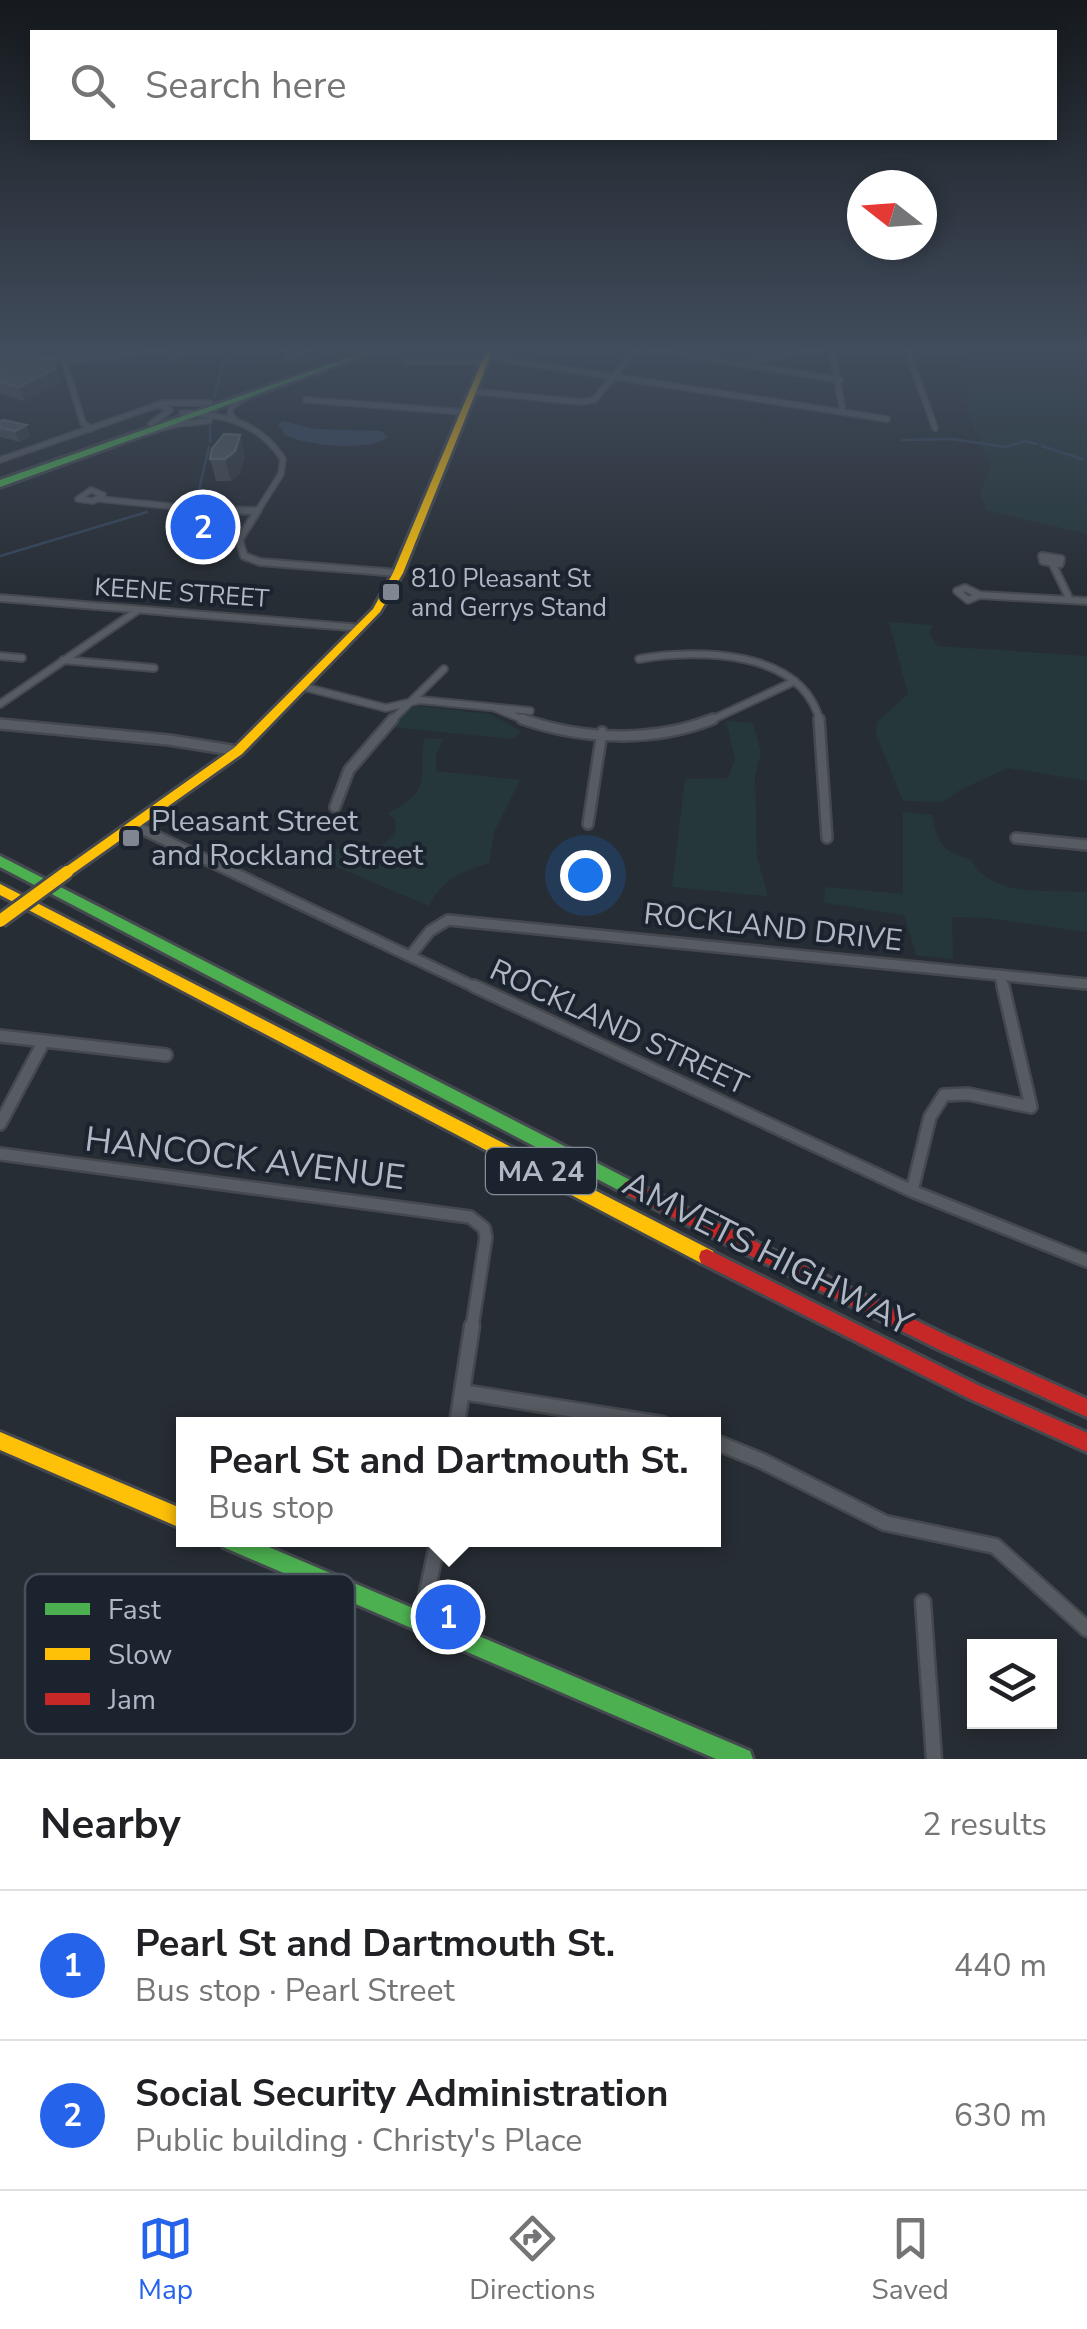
<!DOCTYPE html>
<html lang="en">
<head>
<meta charset="utf-8">
<style>
	body { margin:0; font-family:"Nunito Sans",sans-serif; background:#f2f2f2; color:#202124 }
	.controls { position:absolute; right:30px; bottom:30px; display:grid; overflow:hidden; border-radius:0px; box-shadow:0 5px 15px #0003 }
	.controls button { width:90px; height:90px; display:grid; place-items:center; padding:0; border:0; border-bottom:2px solid #e0e0e0; background:#fff; color:#202124; font:50px sans-serif }
	.compass { position:absolute; left:847px; top:170px; width:90px; height:90px; border-radius:50%; background:#fff; box-shadow:0 5px 15px #0003; rotate:287deg }
	.you { position:absolute; left:585px; top:875px; width:35px; height:35px; margin:-25px; border:8px solid #fff; border-radius:50%; background:#1a73e8; box-shadow:0 0 0 15px #1a73e833 }
	.badge { display:grid; place-items:center; width:65px; height:65px; border-radius:50%; background:#2563eb; color:#fff; font-size:32px; font-weight:700 }
	.pin { position:absolute; translate:-50% -50%; border:5px solid #fff; box-shadow:0 2px 10px #0006 }
	.popup { position:absolute; left:176px; top:1417px; width:545px; height:130px; box-sizing:border-box; display:grid; place-content:center; border-radius:0px; background:#fff; filter:drop-shadow(0 2px 8px #0005); font-size:32px; white-space:nowrap; color:#757577 }
	.popup b { font-size:38px; color:#202124 }
	.popup::after { content:''; position:absolute; left:50%; top:100%; margin-left:-20px; border:20px solid transparent; border-top-color:#fff }
	.list { margin:0; padding:0; list-style:none }
	h2 { display:flex; justify-content:space-between; align-items:center; height:130px; margin:0; padding:0 40px; font-size:42px }
	h2 small { font-size:32px; font-weight:400; color:#757577 }
	.list li { display:grid; grid-template-columns:65px 1fr auto; gap:30px; align-items:center; box-sizing:border-box; height:150px; padding:0 40px; border-top:2px solid #e0e0e0 }
	.list b { display:block; font-size:38px; white-space:nowrap }
	.list p { margin:0; font-size:32px; white-space:nowrap; color:#757577 }
	.list em { font-size:32px; font-style:normal; color:#757577 }
	.icon { flex:none; width:55px; height:55px; fill:none; stroke:currentColor; stroke-width:2; stroke-linecap:round; stroke-linejoin:round }
	.map { position:relative; flex:none; width:1087px; height:1759px; overflow:hidden }
	.search { position:absolute; background:#fff; box-shadow:0 5px 15px #0003; left:30px; right:30px; top:30px; height:110px; display:flex; align-items:center; gap:25px; box-sizing:border-box; padding:0 35px; border-radius:0px; color:#757577; font-size:38px }
	.sheet { height:430px; background:#fff }
	nav { display:flex; justify-content:space-around; align-items:center; box-sizing:border-box; height:140px; border-top:2px solid #e0e0e0; background:#fff; font-size:28px; color:#757577 }
	nav a { display:grid; justify-items:center; gap:5px }
	nav .on { color:#2563eb }
	.map>svg:first-child { display:block }
	.green { fill:#25373a }
	.water { fill:#35455c }
	.lines { fill:none; stroke-linecap:round; stroke-linejoin:round }
	.stream { stroke:#35455c; stroke-width:2.5 }
	.street-far4-casing { stroke:#45494f; stroke-width:8 }
	.street-far3-casing { stroke:#45494f; stroke-width:10 }
	.street-far2-casing { stroke:#45494f; stroke-width:14 }
	.street-far1-casing { stroke:#45494f; stroke-width:16 }
	.street-casing { stroke:#45494f; stroke-width:19 }
	.fast-casing { stroke:#45494f; stroke-width:6 }
	.slow-casing { stroke:#45494f; stroke-width:6 }
	.jam-casing { stroke:#45494f; stroke-width:6 }
	.street-far4 { stroke:#575b62; stroke-width:5 }
	.street-far3 { stroke:#575b62; stroke-width:6 }
	.street-far2 { stroke:#575b62; stroke-width:9 }
	.street-far1 { stroke:#575b62; stroke-width:11 }
	.street { stroke:#575b62; stroke-width:14 }
	.fast { fill:#4caf50; fill-rule:evenodd }
	.slow { fill:#ffc107; fill-rule:evenodd }
	.jam { fill:#c62828; fill-rule:evenodd }
	.slow-bridge-casing { stroke:#45494f; stroke-width:18; stroke-linecap:butt }
	.slow-bridge { stroke:#ffc107; stroke-width:12 }
	.wall { fill:#444951 }
	.shaded-wall { fill:#343940 }
	.building { fill:#50555d; stroke:#5f656e; stroke-width:2.5 }
	.poi-dot { fill:#818792; stroke:#1b232e; stroke-width:4 }
	.labels { text-anchor:middle; stroke-width:8; stroke-linejoin:round; paint-order:stroke }
	.far-poi-label { font-size:25px; fill:#b1b8c5; stroke:#1b232e; text-anchor:start }
	.far-street-label { font-size:25px; fill:#b1b8c5; stroke:#1b232e }
	.shield { fill:#1b232e; stroke:#848b98; stroke-width:2.5 }
	.shield-label { font-size:28px; font-weight:bold; fill:#b1b8c5 }
	.poi-label { font-size:30px; fill:#b1b8c5; stroke:#1b232e; text-anchor:start }
	.street-label { font-size:30px; fill:#b1b8c5; stroke:#1b232e }
	.near-street-label { font-size:35px; fill:#b1b8c5; stroke:#1b232e }
	.key { fill:#1b232e; stroke:#48505b; stroke-width:2.5 }
	.key-label { font-size:28px; fill:#b1b8c5 }
</style>
</head>
<body>
<div class="map">
<svg width="1087" height="1759" viewBox="0 0 1087 1759">
	<rect width="100%" height="100%" fill="#272d34"/>
	<path class="green" d="M976,347H1087V534L986,510L980,492L991,467C975,428 949,388 976,347Z
		M889,622L933,625L929,633L938,646L1087,656V781L1008,768L960,790L944,802L903,801L876,734L877,722L908,694Z
		M418,706L490,714L519,730V734L513,739L390,727L402,713Z
		M726,721L753,723L761,752L755,777L757,857L768,896L672,887L685,779L728,778L735,759Z
		M424,738L443,739L436,755V771L520,780L494,832L489,863C461,872 442,879 429,906L314,857L317,850L370,848L386,843L395,834L396,821L388,813C432,790 419,781 424,738Z
		M903,812L932,815C938,844 942,851 971,860C993,899 1048,889 1087,892V932L988,918L952,917L953,959L916,955L904,915L824,903L825,887L903,894Z"/>
	<path class="water" d="M283,421L315,429L381,431L388,437C370,452 307,446 285,435L278,424Z"/>
	<g class="lines">
		<path class="stream" d="M224,362L230,347
			M214,397L223,366
			M210,427V442
			M902,440L952,439L1005,447L1025,441L1036,444
			M1042,446L1082,459
			M177,503L199,490L209,447
			M0,556L147,512"/>
		<g class="street-far4-casing">
			<path id="street-far4" d="M638,347L840,380
				M831,347L843,412
				M906,347L935,428
				M487,357L887,419
				M38,358L76,360L194,347
				M64,361L83,423L91,429
				M751,361L832,347
				M405,362H485
				M472,391L580,402L594,400L638,347
				M306,400L464,412
				M182,413C224,414 259,422 283,459L281,474L257,512
				M235,420L230,414L231,407L250,395
				M151,424L170,410L162,407
				M128,438L177,424L209,421
				M0,460L163,403H210
				M91,490L103,495L93,501L78,499Z
				M99,499L189,508
				M219,510L257,511"/>
		</g>
		<g class="street-far3-casing">
			<path id="street-far3" d="M219,510L257,511
				M258,510L239,540L244,556L260,562L398,573
				M1042,556L1061,559L1060,564L1043,561Z
				M1053,565L1070,600
				M965,588L980,595L968,600L957,591Z
				M980,595L1087,601
				M0,598L361,628
				M0,656L22,658
				M639,659C698,649 803,649 820,722
				M63,660L154,668
				M304,687L386,708L420,700L530,711
				M0,704L138,610
				M495,708L529,722
				M390,722L444,669
				M707,722L795,681"/>
		</g>
		<g class="street-far2-casing">
			<path id="street-far2" d="M522,719C583,740 653,743 713,719
				M819,719L827,838
				M0,724L169,740L238,751
				M335,807L349,770L393,719
				M588,824L602,732
				M135,826L479,989
				M1016,838L1087,845
				M410,956L430,931L448,920L1087,984
				M1000,975L1003,989"/>
		</g>
		<g class="street-far1-casing">
			<path id="street-far1" d="M474,986L912,1191L1087,1261
				M0,1036L166,1055
				M0,1124L44,1041
				M0,1154L470,1217L484,1228L486,1237L472,1328
				M912,1191L930,1117L944,1095L968,1094L1031,1107L1003,986"/>
		</g>
		<g class="street-casing">
			<path id="street" d="M462,1392L662,1424
				M457,1424L472,1326
				M713,1441L762,1461L885,1523L995,1546L1087,1629
				M923,1602L934,1759
				M421,1621L438,1540"/>
		</g>
		<g class="fast-casing">
			<path id="fast" d="M380,347H388L0,487V480Z
				M0,856L636,1183L638,1188L636,1193L630,1196L624,1193L0,867Z
				M220,1540H252L750,1751L753,1759H716L223,1547Z"/>
		</g>
		<g class="slow-casing">
			<path id="slow" d="M488,347H494L403,573L380,612L242,754L71,875H63L61,872L63,869L234,748L373,609L393,573Z
				M0,884L713,1251L715,1257L713,1263L707,1265L701,1263L0,895Z
				M0,1432L183,1509V1529L0,1450Z"/>
		</g>
		<g class="jam-casing">
			<path id="jam" d="M630,1180L950,1337L1087,1399V1417L938,1349L624,1193L622,1188L624,1183Z
				M707,1249L980,1386L1087,1433V1452L968,1398L701,1263L699,1257L701,1251Z"/>
		</g>
		<use href="#street-far4" class="street-far4"/>
		<use href="#street-far3" class="street-far3"/>
		<use href="#street-far2" class="street-far2"/>
		<use href="#street-far1" class="street-far1"/>
		<use href="#street" class="street"/>
		<use href="#fast" class="fast"/>
		<use href="#slow" class="slow"/>
		<use href="#jam" class="jam"/>
		<g class="slow-bridge-casing">
			<path id="slow-bridge" d="M0,921L67,872"/>
		</g>
		<use href="#slow-bridge" class="slow-bridge"/>
	</g>
	<path class="wall" d="M164,350L188,352L190,362L174,366L167,360Z
		M283,351L332,353L295,366L285,361Z
		M0,352L55,361L60,375V383L25,401L0,394Z
		M0,422L26,425L30,436L20,442L0,437Z
		M245,457L240,474L231,481H216L210,459Z
		M180,505L231,523L223,535L176,532L171,516Z"/>
	<path class="shaded-wall" d="M320,347H331L332,353L295,366L293,356Z
		M188,352L190,362L174,366L171,356Z
		M55,361L60,375V383L25,401L19,387Z
		M26,425L30,436L20,442L15,431Z
		M240,435L245,457L240,474L231,481L225,459Z
		M227,508L231,523L223,535L218,520Z"/>
	<path class="building" d="M180,347H185L188,352L171,356L164,350Z
		M296,347H320L293,356L283,351Z
		M4,351L55,361V369L19,387L0,382V352Z
		M3,420L26,425L15,431L0,428V422Z
		M224,434L240,435L235,451L225,459H210L212,449Z
		M180,505L227,508L218,520L171,516Z"/>
	<linearGradient id="sky" x2="0" y2="1"><stop stop-color="#15191d"/><stop offset="0.59" stop-color="#414c5c"/><stop offset="1" stop-color="#414c5c" stop-opacity="0"/></linearGradient>
	<rect width="1087" height="593" fill="url(#sky)"/>
	<g class="poi-dot">
		<rect x="381" y="582" width="20" height="20" rx="5"/>
		<rect x="121" y="828" width="20" height="20" rx="5"/>
	</g>
	<g class="labels">
		<g class="far-poi-label">
			<text x="411" y="587">810 Pleasant St<tspan x="411" dy="29">and Gerrys Stand</tspan></text>
		</g>
		<g class="far-street-label">
			<text transform="translate(182 592) rotate(4)" y="9">KEENE STREET</text>
		</g>
		<rect class="shield" x="486" y="1148" width="110" height="46" rx="8"/>
		<g class="shield-label">
			<text x="541" y="1181">MA 24</text>
		</g>
		<g class="poi-label">
			<text x="151" y="831">Pleasant Street<tspan x="151" dy="34">and Rockland Street</tspan></text>
		</g>
		<g class="street-label">
			<text transform="translate(773 927) rotate(6)" y="10">ROCKLAND DRIVE</text>
			<text transform="translate(619 1027) rotate(25)" y="10">ROCKLAND STREET</text>
		</g>
		<g class="near-street-label">
			<text transform="translate(245 1158) rotate(7)" y="12">HANCOCK AVENUE</text>
			<text transform="translate(768 1253) rotate(27)" y="12">AMVETS HIGHWAY</text>
		</g>
	</g>
	<rect x="25" y="1574" width="330" height="160" rx="15" class="key"/>
	<rect x="45" y="1603" width="45" height="12" fill="#4caf50"/>
	<rect x="45" y="1648" width="45" height="12" fill="#ffc107"/>
	<rect x="45" y="1693" width="45" height="12" fill="#c62828"/>
	<g class="key-label">
		<text x="108" y="1619">Fast</text>
		<text x="108" y="1664">Slow</text>
		<text x="108" y="1709">Jam</text>
	</g>
</svg>
<div class="controls">
<button><svg class="icon" aria-label="layers" viewBox="0 0 24 24"><path d="M12 4l9 5-9 5-9-5zM3 14l9 5 9-5"/></svg></button>
</div>
<svg class="compass" viewBox="-18 -18 36 36"><path d="M0-13l5 13h-10z" fill="#e53935"/><path d="M0 13l5-13h-10z" fill="#757577"/></svg>
<div class="you"></div>
<div class="pin badge" style="left:448px;top:1617px">1</div>
<div class="popup"><b>Pearl St and Dartmouth St.</b>Bus stop</div>
<div class="pin badge" style="left:203px;top:527px">2</div>
<div class="search"><svg class="icon" aria-label="search" viewBox="0 0 24 24"><circle cx="10" cy="10" r="6"/><path d="M15 15l6 6"/></svg>Search here</div>
</div>
<section class="sheet">
<h2>Nearby<small>2 results</small></h2>
<ul class="list">
<li><span class="badge">1</span><div><b>Pearl St and Dartmouth St.</b><p>Bus stop · Pearl Street</p></div><em>440 m</em></li>
<li><span class="badge">2</span><div><b>Social Security Administration</b><p>Public building · Christy's Place</p></div><em>630 m</em></li>
</ul>
</section>
<nav>
<a class="on"><svg class="icon" aria-label="map" viewBox="0 0 24 24"><path d="M3 6l6-2 6 2 6-2v14l-6 2-6-2-6 2zM9 4v14M15 6v14"/></svg>Map</a>
<a><svg class="icon" aria-label="directions" viewBox="0 0 24 24"><path d="M12 3l9 9-9 9-9-9zM9 14v-3h6M13 9l2 2-2 2"/></svg>Directions</a>
<a><svg class="icon" aria-label="saved" viewBox="0 0 24 24"><path d="M7 4h10v16l-5-4-5 4z"/></svg>Saved</a>
</nav>
</body>
</html>
